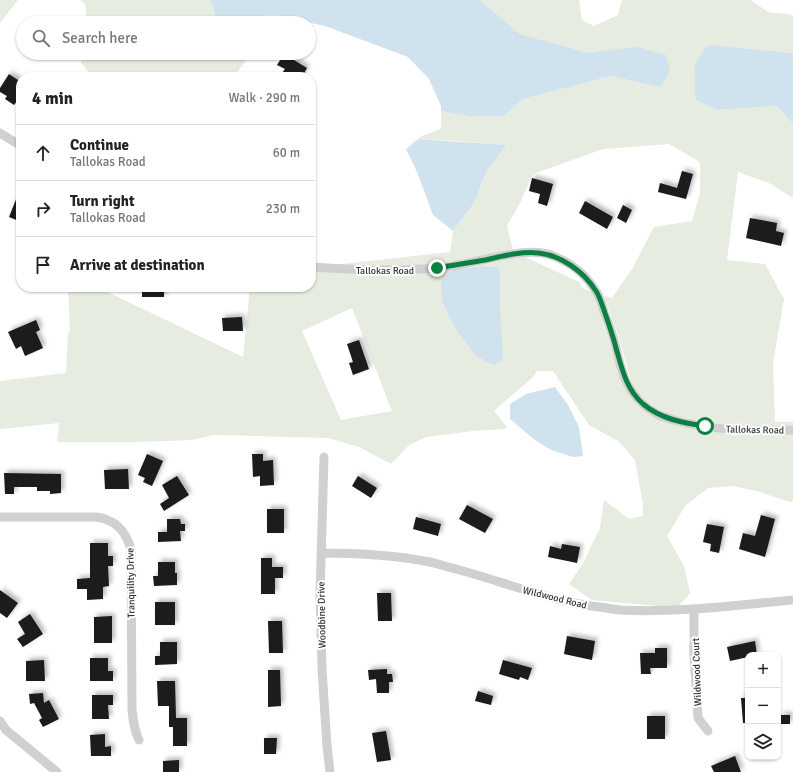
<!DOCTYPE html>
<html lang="en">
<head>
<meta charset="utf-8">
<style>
	body { margin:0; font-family:Signika,sans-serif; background:#f2f2f2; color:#222 }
	.controls { position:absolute; right:12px; bottom:12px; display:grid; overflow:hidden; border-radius:8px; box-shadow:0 1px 3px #0004 }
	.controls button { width:36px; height:36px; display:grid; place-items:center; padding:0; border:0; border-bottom:1px solid #e0e0e0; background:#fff; color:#222; font:20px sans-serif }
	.stop { position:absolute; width:12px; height:12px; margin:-9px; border:3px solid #0b8043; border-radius:50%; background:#fff }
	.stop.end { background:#0b8043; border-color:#fff; box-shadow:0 1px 4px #0008 }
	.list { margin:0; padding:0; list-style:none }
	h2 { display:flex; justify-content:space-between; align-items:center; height:52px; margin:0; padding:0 16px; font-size:17px }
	h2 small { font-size:13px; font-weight:400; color:#767676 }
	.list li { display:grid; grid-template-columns:26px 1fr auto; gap:12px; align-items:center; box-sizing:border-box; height:56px; padding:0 16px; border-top:1px solid #e0e0e0 }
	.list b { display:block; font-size:15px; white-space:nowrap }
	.list p { margin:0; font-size:13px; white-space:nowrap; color:#767676 }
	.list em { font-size:13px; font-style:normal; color:#767676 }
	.icon { flex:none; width:22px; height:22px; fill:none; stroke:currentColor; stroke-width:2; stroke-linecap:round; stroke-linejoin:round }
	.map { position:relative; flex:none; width:793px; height:772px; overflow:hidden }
	.search { position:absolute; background:#fff; box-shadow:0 1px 3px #0004; left:16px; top:16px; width:300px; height:44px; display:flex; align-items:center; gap:10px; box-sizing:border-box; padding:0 14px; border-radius:22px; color:#767676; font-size:15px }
	.panel { position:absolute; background:#fff; box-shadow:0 1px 3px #0004; left:16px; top:72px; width:300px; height:220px; border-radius:16px }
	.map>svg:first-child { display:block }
	.green { fill:#e6ecdf; fill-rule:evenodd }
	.water { fill:#cfe2ee }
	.building { fill:#1a1a1a; filter:url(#shadow) }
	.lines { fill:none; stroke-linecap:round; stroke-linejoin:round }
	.minor { stroke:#d0d0d0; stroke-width:9 }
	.route { stroke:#0b8043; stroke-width:5 }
	.labels { text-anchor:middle; stroke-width:4; stroke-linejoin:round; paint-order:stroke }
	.street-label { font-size:10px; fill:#333; stroke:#fff }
</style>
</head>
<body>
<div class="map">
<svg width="793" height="772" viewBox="0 0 793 772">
	<defs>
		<filter id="shadow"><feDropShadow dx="3" dy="-3" stdDeviation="2" flood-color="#0004"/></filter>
	</defs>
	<rect width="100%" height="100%" fill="#fff"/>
	<path class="green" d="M0,0H18L0,23Z
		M80,0H210L212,5L215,16L231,19L275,15L280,16L275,23H87L85,4Z
		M480,0H579L582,20L594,26L618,15L622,0H751L768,12L793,15V53L712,45L694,68L695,97L696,100L717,110L777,106L793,124V198L769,183L738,172L727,260L765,264L784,299L773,363L775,422H793V426H734L692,420L669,414L661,411L654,407L638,393L631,381L619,338L604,296L612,298L632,269L654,227L692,221L700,193V162L669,144L603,149L533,174L520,203L507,226L513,250C488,255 461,261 435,264C397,268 359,266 321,264H342L450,252L453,231L474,203L487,170L505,145L443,140L418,139L422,136L441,129V111L469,116H504L523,99L611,76L659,87L638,48L589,53L520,34Z
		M83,53H251L234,77H93L81,63Z
		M525,257L579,282L582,288L590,291L595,298L609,341L622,384L630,397L638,406L648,413L705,430L733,435H753L793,434V501L790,502L757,491L733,486L708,488L685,506L667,536L684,566L690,593L679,606H657L592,600L569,584L582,565L600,528L604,500L629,519L643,516V504L635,460L618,441L589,425L553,371H537L533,377L494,411L507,427L504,429L473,431L426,437L409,445L391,464L359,447L328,438L214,435L192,440L136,442H57L59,423L0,429V381L66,373L68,333L70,331L68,287H97L243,357L250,287H311V271L368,275L419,274L452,270L500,312V271L497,267L482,266L461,268L504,260ZM352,308L392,411L341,420L302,331Z"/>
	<path class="water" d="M210,0H480L520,34L589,53L638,47L666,55L670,71L661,86L659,87L611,76L523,99L504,116H469L441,111V106L429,79L408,57L325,26L275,15L231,19L215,16L212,5Z
		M712,45L793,53V124L777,106L717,110L696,100L695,97L694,67L705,48Z
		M418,139L506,145L487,170L474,203L453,231L433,215L417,172L406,149Z
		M482,266L497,267L500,271V312L503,356L501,361L494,365L485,361L474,354L454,326L442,301L441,282L452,270Z
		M555,387L568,405L579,427L583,456L573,457L551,450L535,440L510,419V404L526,394Z"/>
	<path class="building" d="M284,54L307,68L302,77H289L282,73L285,69L277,65Z
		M9,74L21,82V103L17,101L14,105L5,99L7,96L0,92V88Z
		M682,171L693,174L686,199L658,192L660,183L677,188Z
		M532,178L553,184L547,206L538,203L540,194L529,191Z
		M21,187V222L9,217Z
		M585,201L613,217L607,229L579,213Z
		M623,205L632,210L626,223L617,218Z
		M750,218L777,223L776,231L784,233L781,246L746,238Z
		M142,287H164V297H142Z
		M242,317L243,331H223L222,318Z
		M36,320L40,330L36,332L43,348L25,356L21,346L16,349L8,332Z
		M359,340L369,369L353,375L349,363L353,362L347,344Z
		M147,454L163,461L152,486L143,482L145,478L138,475Z
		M252,454H263V461L273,460L274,485L260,486V476L253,477Z
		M128,469L129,489H105L104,470Z
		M4,473L61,474V493L50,494V491H37V487H14V494H5Z
		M177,476L189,495L164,511L160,504L169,498L162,485Z
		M358,476L377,488L371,498L352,486Z
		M467,505L493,519L485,533L459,519Z
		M267,509H284V533H267Z
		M761,515L775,519L765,557L739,549L743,533L755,536Z
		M416,517L441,524L438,536L413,529Z
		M167,519H180L181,524H185V531H180L181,541L158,542V532H167Z
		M707,524L724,527L719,553L710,551L711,544L703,542Z
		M90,543H108V556H113V566H108L109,586L103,587V599L87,600V589H77V579L90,578Z
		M562,544L580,547L577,563L548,557L550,546L561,549Z
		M261,558H272V567H283V578H275V594H261Z
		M158,562H175V573H177V585L154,586L153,576H158Z
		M0,590L18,603L7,618L0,613Z
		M377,593H391L392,621H378Z
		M155,602H175V625H155Z
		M30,614L43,634L23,647L17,639L25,634L18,622Z
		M112,616V643H94V617Z
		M268,621H282L283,653H269Z
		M567,636L595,641L592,660L564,654Z
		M755,641L757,655H748V657L730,661L727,647Z
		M160,642H177V664L155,665V656H160Z
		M655,648H667V668H650L651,674H641L640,653H655Z
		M90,658H108V671H113V681H90Z
		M44,660L45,681H26V661Z
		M503,660L532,668L528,680L520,677L519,680L499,674Z
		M387,669V674H392L393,682H389V693H377L376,679L369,680L368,670Z
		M268,670H280L281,706L268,707Z
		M157,681H175L176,718H187V746H173V727H169V706H158Z
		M478,691L493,696L491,705L475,701Z
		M43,693L44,703L49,700L59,719L43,727L39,720L42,718L34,703L30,704L29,694Z
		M92,695H113V705H108L109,719H92Z
		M741,698H748V723H743Z
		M781,715H790V724H781Z
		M647,716H665V739H647Z
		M386,731L391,760L377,762L372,733Z
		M105,734V747L111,746V756H91L90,735Z
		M264,738H277L276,754H264Z
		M735,756L741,772H714L711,766Z
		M179,760V772H163V761Z"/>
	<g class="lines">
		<path class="minor" d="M0,133L21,146
			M311,267C352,270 393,272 435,268C453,267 472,262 491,258C512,254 536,248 556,257C572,264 586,275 595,290C600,296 602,304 604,312C608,321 611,331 614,340C618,354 620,368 626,381C632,395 645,408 659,415C666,418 674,420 682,422C719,431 755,431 793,430
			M324,457L320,596L322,669L327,746L330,772
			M0,517H96C116,520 125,530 131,549L132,709C133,720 134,730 139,740
			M321,553C358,553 394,555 430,562C439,564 447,567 456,569C501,581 545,599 591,606C601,607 611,609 621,610C678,613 736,605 793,600
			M694,609V656L698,718L708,731
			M0,721L6,730L57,772"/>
	</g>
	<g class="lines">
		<path class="route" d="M437,268C453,265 469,263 485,260C503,256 521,251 539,253C562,256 583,271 596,291C600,297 602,305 605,313C609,325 613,336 616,348C622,369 626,389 643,404C661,419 683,423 705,426"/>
	</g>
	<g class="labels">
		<g class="street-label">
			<text x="385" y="274">Tallokas Road</text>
			<text transform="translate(755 429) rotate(1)" y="4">Tallokas Road</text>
			<text transform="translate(130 583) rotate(-91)" y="4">Tranquility Drive</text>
			<text transform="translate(555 597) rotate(14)" y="4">Wildwood Road</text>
			<text transform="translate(321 615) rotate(-91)" y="4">Woodbine Drive</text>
			<text transform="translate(696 672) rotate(-92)" y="4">Wildwood Court</text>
		</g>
	</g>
</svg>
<div class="controls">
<button>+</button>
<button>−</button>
<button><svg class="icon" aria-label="layers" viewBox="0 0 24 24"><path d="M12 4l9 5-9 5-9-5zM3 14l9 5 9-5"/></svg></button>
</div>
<div class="stop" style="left:705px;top:426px"></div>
<div class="stop end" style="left:437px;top:268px"></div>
<div class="search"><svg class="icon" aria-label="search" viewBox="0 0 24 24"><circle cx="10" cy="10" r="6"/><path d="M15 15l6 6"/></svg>Search here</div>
<section class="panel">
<h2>4 min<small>Walk · 290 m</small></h2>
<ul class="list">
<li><svg class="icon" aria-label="ahead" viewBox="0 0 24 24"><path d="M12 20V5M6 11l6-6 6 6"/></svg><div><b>Continue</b><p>Tallokas Road</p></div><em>60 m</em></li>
<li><svg class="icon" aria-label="right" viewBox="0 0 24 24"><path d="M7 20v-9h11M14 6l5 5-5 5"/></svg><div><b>Turn right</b><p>Tallokas Road</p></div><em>230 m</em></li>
<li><svg class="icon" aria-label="arrive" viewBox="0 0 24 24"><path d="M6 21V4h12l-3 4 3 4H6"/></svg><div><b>Arrive at destination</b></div></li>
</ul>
</section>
</div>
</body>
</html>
